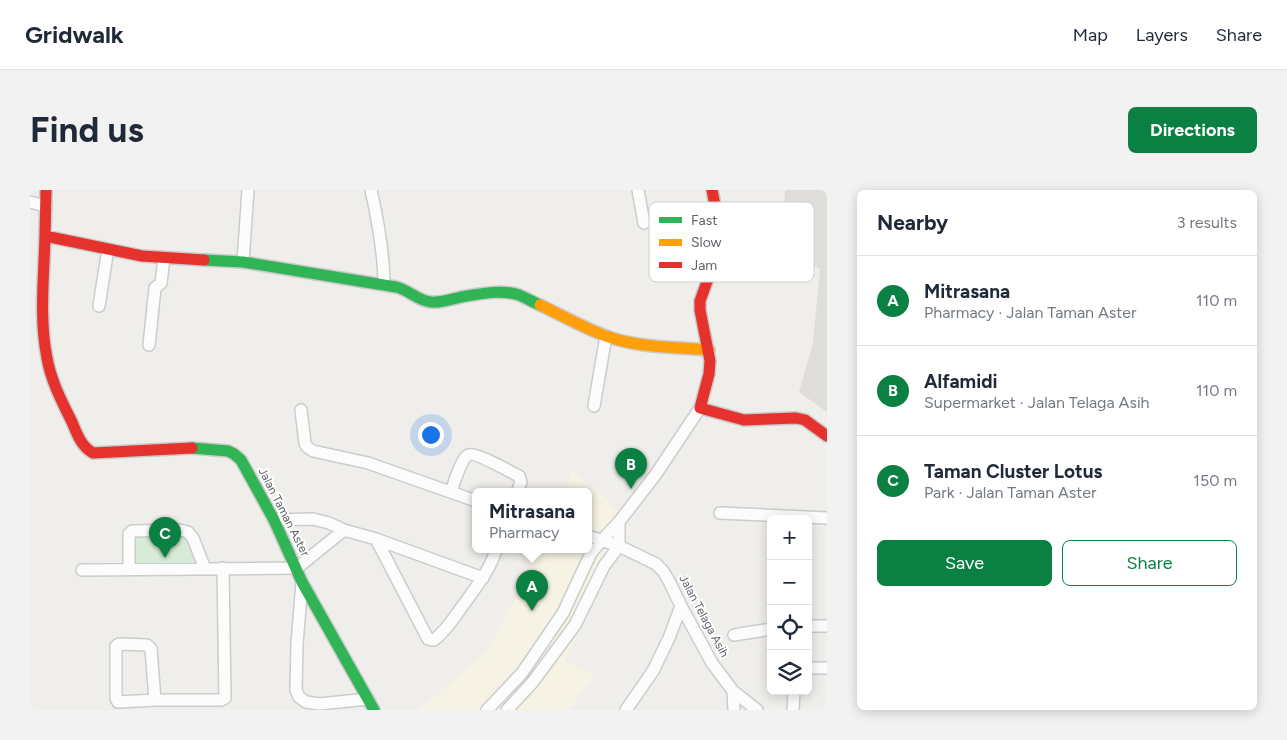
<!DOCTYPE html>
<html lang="en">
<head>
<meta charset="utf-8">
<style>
	body { margin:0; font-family:Figtree,sans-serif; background:#f2f2f3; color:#1f2937 }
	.controls { position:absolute; right:15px; bottom:15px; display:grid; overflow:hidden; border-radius:8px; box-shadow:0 2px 12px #0003 }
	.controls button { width:45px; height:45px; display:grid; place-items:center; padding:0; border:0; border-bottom:1px solid #e0e1e3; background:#fff; color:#1f2937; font:25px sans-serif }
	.you { position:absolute; left:400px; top:244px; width:18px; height:18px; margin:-12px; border:4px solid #fff; border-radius:50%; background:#1a73e8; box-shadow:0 0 0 8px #1a73e833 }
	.badge { display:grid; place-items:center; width:32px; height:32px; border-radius:50%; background:#0b8043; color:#fff; font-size:16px; font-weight:700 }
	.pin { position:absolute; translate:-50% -41px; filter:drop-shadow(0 1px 2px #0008) }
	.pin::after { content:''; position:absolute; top:26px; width:18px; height:15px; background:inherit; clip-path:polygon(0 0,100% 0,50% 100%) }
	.popup { position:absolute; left:442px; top:298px; width:120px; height:65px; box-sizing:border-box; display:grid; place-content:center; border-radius:8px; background:#fff; filter:drop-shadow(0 1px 4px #0005); font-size:16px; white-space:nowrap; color:#747a83 }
	.popup b { font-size:19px; color:#1f2937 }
	.popup::after { content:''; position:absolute; left:50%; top:100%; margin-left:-10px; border:10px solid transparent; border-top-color:#fff }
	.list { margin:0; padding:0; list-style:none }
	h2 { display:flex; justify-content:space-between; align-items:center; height:65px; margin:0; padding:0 20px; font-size:21px }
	h2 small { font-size:16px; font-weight:400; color:#747a83 }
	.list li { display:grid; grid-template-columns:32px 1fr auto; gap:15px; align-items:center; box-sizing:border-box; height:90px; padding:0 20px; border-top:1px solid #e0e1e3 }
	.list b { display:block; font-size:19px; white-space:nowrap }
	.list p { margin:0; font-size:16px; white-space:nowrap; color:#747a83 }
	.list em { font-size:16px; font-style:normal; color:#747a83 }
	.actions { display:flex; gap:10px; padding:15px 20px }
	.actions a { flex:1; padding:11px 0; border:1px solid #0b8043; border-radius:8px; text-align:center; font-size:18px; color:#0b8043 }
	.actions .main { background:#0b8043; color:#fff }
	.icon { flex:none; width:28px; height:28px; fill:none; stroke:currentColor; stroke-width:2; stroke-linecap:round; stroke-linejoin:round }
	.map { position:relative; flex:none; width:797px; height:520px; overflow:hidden; border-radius:8px }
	header { display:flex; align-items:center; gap:30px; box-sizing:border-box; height:70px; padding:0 25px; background:#fff; border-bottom:1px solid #e0e1e3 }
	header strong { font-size:24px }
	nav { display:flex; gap:28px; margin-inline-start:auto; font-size:18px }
	.intro { display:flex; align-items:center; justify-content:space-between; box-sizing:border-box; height:120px; padding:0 30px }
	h1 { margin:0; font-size:35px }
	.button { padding:12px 22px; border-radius:8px; background:#0b8043; color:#fff; font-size:18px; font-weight:700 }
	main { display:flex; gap:30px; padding:0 30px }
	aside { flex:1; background:#fff; border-radius:8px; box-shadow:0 2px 12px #0003 }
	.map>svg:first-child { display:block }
	.commercial { fill:#f7f3e4 }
	.industrial { fill:#dfddda }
	.green { fill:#d8ebd6 }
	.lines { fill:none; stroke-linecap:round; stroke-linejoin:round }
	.street-casing { stroke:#cbcccc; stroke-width:14 }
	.fast-casing { stroke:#cacacb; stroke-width:14 }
	.slow-casing { stroke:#cacacb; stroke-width:14 }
	.jam-casing { stroke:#cacacb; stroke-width:14 }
	.street { stroke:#fdfcfc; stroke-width:11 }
	.fast { stroke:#30b455; stroke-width:11 }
	.slow { stroke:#ff9f0a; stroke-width:11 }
	.jam { stroke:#e5322d; stroke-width:11 }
	.labels { text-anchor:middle; stroke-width:4; stroke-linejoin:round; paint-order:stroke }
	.street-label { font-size:12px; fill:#5f6368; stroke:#fff }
	.key { fill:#fff; stroke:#cfd0d2; stroke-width:1 }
	.key-label { font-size:14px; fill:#5f6368 }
</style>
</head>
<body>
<header>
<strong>Gridwalk</strong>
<nav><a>Map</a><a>Layers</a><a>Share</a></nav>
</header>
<div class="intro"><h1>Find us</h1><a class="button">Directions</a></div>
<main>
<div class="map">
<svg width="797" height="520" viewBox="0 0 797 520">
	<rect width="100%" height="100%" fill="#efeeea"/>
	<path class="commercial" d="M542,282L568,300L601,338L534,471L564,486L538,520H389L458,461L506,370L510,360H558V302H534Z"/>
	<path class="industrial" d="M755,0H797V222L769,202L783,153L790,79L752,58Z"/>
	<path class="green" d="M157,343L172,377L102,376V344Z"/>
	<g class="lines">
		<g class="street-casing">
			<path id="street" d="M341,0C348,31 354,63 354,95
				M608,0L614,33
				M0,12L16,16
				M213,72L218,0
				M69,116L78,59
				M119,155L125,98L131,93L134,68
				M564,216L576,146
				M271,220L275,253L277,257L283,261L338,273L446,311
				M421,301C424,294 431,269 438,265C445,261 480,282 489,286L491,292L487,302
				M690,323L797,328
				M244,330L283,329L299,333L314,340L346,349L453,388
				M558,346L589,356L626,374L633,381L639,391L651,416L682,473L703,501L727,520
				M346,349L398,449L404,450C417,440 425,426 434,414C446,397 460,380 466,360
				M99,379V344L102,341L150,340L158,342L163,348L175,379
				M52,380L267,378L314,340
				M272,392L267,454L266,500L269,507L276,512L289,514L338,509
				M778,436H797
				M704,445L741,439
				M778,478H797
				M703,501L704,520
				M125,510L121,459L117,455L89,454L86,456V508L88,512L125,510H191L195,508L193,378
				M457,520L492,483L533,423L561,363L571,351L589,332L626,284L670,218
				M477,520L502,493L545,435L574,376L589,356V332
				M596,520L623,481L639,448L651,416
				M763,520L764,501"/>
		</g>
		<g class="fast-casing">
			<path id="fast" d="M174,70L213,72L366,97C379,100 388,111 401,112C411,113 422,109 431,107C449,104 471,99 489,105C496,108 503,112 510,115
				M162,258L198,261L204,264L211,270L244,330L272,392L344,520"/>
		</g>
		<g class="slow-casing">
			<path id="slow" d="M510,115C531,125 554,138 576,146C608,158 645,157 679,160"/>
		</g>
		<g class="jam-casing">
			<path id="jam" d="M16,0L15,46L112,66L174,70
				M682,0C686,20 691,40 688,61L670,111V120L680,171L679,184L670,218L714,230L766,228L775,230L797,246
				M15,46C14,87 9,128 17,168C21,191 32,212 42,232C47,244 51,256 63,263L162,258"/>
		</g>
		<use href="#street" class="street"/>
		<use href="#fast" class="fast"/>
		<use href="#slow" class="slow"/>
		<use href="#jam" class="jam"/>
	</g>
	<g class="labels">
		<g class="street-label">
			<text transform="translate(254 322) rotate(63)" y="4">Jalan Taman Aster</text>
			<text transform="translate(674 426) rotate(62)" y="4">Jalan Telaga Asih</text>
		</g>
	</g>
	<rect x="619" y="12" width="165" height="80" rx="8" class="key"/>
	<rect x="629" y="27" width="23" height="6" fill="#30b455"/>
	<rect x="629" y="49" width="23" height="7" fill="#ff9f0a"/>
	<rect x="629" y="72" width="23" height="6" fill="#e5322d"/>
	<g class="key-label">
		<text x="661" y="35">Fast</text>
		<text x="661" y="57">Slow</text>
		<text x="661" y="80">Jam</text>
	</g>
</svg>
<div class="controls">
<button>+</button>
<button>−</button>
<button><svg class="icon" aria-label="locate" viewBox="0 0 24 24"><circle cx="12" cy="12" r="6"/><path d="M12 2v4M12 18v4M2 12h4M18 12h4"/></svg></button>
<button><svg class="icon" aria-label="layers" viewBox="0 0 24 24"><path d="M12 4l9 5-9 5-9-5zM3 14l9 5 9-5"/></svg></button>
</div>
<div class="you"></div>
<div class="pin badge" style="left:502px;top:421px">A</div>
<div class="popup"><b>Mitrasana</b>Pharmacy</div>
<div class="pin badge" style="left:601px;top:299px">B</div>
<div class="pin badge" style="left:135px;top:368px">C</div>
</div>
<aside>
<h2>Nearby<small>3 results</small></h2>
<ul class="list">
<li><span class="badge">A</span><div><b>Mitrasana</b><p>Pharmacy · Jalan Taman Aster</p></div><em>110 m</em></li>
<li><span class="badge">B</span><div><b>Alfamidi</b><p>Supermarket · Jalan Telaga Asih</p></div><em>110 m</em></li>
<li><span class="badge">C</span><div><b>Taman Cluster Lotus</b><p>Park · Jalan Taman Aster</p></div><em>150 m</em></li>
</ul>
<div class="actions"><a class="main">Save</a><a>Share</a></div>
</aside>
</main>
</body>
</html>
